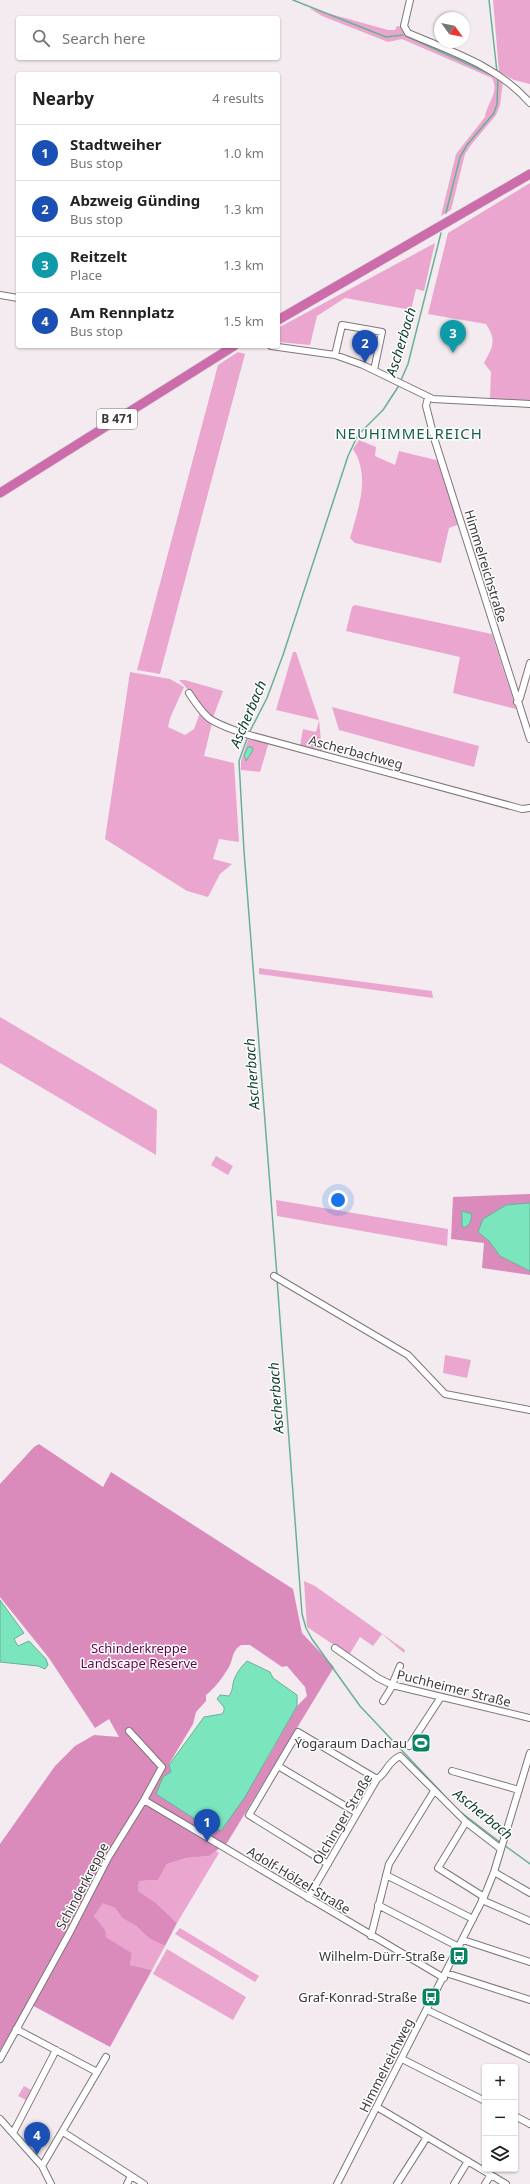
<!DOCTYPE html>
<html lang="en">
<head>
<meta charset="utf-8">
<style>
	body { margin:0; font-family:"Noto Sans",sans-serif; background:#f6f6f6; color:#222 }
	.controls { position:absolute; right:12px; bottom:12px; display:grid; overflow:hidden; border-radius:4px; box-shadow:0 1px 3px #0004 }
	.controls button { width:36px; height:36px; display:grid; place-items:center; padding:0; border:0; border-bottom:1px solid #e0e0e0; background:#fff; color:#222; font:20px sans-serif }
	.compass { position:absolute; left:434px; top:12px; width:36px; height:36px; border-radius:50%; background:#fff; box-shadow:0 1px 3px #0004; rotate:123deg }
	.you { position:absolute; left:338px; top:1200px; width:14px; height:14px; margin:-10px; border:3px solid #fff; border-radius:50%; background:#1a73e8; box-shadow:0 0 0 6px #1a73e833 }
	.badge { display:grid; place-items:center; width:26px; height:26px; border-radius:50%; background:#d93025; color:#fff; font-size:13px; font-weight:700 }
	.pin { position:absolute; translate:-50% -33px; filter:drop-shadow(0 1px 2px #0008) }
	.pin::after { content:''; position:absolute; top:21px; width:14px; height:12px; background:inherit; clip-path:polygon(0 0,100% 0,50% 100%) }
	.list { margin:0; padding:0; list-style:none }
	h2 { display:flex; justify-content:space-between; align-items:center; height:52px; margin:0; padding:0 16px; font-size:17px }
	h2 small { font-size:13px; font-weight:400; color:#767676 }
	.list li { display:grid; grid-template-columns:26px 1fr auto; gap:12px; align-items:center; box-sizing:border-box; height:56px; padding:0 16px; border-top:1px solid #e0e0e0 }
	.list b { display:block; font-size:15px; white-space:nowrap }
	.list p { margin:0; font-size:13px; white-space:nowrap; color:#767676 }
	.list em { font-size:13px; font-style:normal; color:#767676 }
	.icon { flex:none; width:22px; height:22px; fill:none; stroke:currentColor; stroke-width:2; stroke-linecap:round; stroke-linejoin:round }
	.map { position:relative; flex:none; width:530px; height:2184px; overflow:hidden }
	.search { position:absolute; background:#fff; box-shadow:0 1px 3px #0004; left:16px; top:16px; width:264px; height:44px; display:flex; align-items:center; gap:10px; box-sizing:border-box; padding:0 14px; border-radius:4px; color:#767676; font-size:15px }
	.panel { position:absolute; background:#fff; box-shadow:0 1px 3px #0004; left:16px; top:72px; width:264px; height:276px; border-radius:4px }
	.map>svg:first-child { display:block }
	.green { fill:#eaa6ce }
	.forest { fill:#da8bbb; fill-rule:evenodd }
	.water { fill:#7be5be; stroke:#68b196 }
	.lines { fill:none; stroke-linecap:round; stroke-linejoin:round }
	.stream { stroke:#68b196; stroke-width:1.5 }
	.minor-casing { stroke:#7e767a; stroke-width:8 }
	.highway-casing { stroke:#cccbcc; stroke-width:10 }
	.minor { stroke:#fff; stroke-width:6 }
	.highway { stroke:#cd6caa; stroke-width:9 }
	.labels { text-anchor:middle; stroke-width:3; stroke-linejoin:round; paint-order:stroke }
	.shield { fill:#fff; stroke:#767475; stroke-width:1 }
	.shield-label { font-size:12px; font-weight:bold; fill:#3b383a }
	.street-label { font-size:13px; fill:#3b383a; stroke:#fff }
	.park-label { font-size:13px; fill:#620048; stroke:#fff }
	.poi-label { font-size:13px; fill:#3b383a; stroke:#fff; text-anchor:end }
	.water-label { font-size:14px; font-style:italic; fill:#114031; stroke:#fff }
	.quarter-label { font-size:15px; letter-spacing:1px; fill:#166049; stroke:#fff }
</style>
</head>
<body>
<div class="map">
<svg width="530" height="2184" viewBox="0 0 530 2184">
	<rect width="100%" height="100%" fill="#f3ebef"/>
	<path class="green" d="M493,0H530V84L514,80L499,72Z
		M309,8L388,30H395L397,26L403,27L481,66L503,81L500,105L496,115L471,145L465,154L451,210L441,216L456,154L485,117C486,104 500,93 492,78L402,39L388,42L322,16Z
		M530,183V401L490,400L491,372L484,363C493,346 497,341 486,324L428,314L448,233Z
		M435,243L424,291L416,289L411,310L345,298L317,316L310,345L278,342V328Z
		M238,352L245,354L160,674L137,670L218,365Z
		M359,440L376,447L375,456L395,465L399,451L440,461L460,524L449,528L441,563L355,543L350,538C358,509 371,477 353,449Z
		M355,605L492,634L516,709L453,693L460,657L346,631L352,607Z
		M293,652H296L319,720L322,752L300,746L303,729L316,732L319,720L276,710Z
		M130,672L170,679L184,687L170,718L168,727L185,735L194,729L200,713L212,723L204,756L234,763L239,842L219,839L213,859L232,864L220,874L208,897L187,891L105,839Z
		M179,680H185L223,691L212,720C200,708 192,692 179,680Z
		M332,707L479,746L474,767L339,730Z
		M249,737L269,742L260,772L241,770V761Z
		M259,968L432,991L433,998L259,974Z
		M0,1017L157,1110L156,1155L0,1063Z
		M216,1156L233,1166L228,1175L211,1165Z
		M276,1200L448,1229L447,1246L277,1216Z
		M445,1355L471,1360L467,1378L443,1373Z
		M304,1581L315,1586L405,1650L404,1653L382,1634L373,1646L360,1637L349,1655L307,1627Z
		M216,1851L219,1853L177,1923L155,1902L138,1891L139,1881L158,1880L167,1864L186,1858L209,1856Z
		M103,1902L115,1908L122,1918L136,1926L150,1939L165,1946L152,1970L130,1965L132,1953L106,1937L94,1916Z
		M180,1928L259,1976L255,1982L175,1934Z
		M167,1949L246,1997L233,2020L153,1974Z
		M24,2086L31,2090L26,2100L18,2096Z"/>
	<path class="forest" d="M530,1194V1203L506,1205L479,1232L489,1241L500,1256L530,1271V1275L482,1268L484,1243L451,1239L453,1197Z
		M39,1444L103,1487L111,1472L293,1589L302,1633L334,1667L227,1843L209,1856L186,1858L167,1864L158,1880L139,1881L138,1891L155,1902L177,1923L165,1946L150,1939L136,1926L122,1918L115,1908L103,1903L94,1916L105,1930L106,1937L132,1953L130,1965L152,1970L110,2047L28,2003L0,2051V1844L55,1766L75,1746L94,1735L119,1737L109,1719L95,1728L49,1658L0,1597V1484L34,1447ZM241,1645H250L282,1667L287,1666L305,1687L307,1696L297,1706L269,1756L235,1809L163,1777L171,1772L169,1764L193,1724L196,1712L206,1701V1695C215,1688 223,1677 229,1667C234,1658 231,1652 241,1645Z"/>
	<path class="water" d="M248,747H252L253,750L246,761L244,755Z
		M530,1203V1271L500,1256L489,1241L478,1232L483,1219L506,1205Z
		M462,1211L472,1214L470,1223L466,1227H462Z
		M0,1600L24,1633L14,1639L18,1646L29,1641L46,1659L48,1665L45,1669L38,1666L0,1662Z
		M247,1661L270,1672L273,1678L297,1695V1706L245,1797L221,1831L204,1825L156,1794L163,1777L171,1772L169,1765L204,1717L222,1714L224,1711V1707L217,1699L220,1695L229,1696C233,1691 232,1686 234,1680C237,1672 241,1667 247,1661Z"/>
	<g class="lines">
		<path class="stream" d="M293,0L386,37L403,35
			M489,0L497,72
			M406,36L492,75
			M446,213L460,157L467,145L494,113L497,104L498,77
			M401,380L408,364L441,233
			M249,733L267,698L283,655L348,456L358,435L383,410L400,384
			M248,736L239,761L244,851L277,1276
			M277,1279L302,1614L306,1628L312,1639L360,1706L458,1810L501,1843
			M504,1845L530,1864"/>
		<g class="minor-casing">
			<path id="minor" d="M410,0L404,26L408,33C452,52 498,66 530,103
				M0,295L18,298
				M271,346L335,355L363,365L433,399L530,404
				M335,355L342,325L382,332L374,370
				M428,397L426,406L435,441L530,739
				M189,693C208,722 210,721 242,733L522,809L530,808
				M517,702L520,698L530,663
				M274,1276L408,1355L445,1394L530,1410
				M335,1648L378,1678L392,1685L530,1718
				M392,1685L400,1666
				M383,1701L393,1685
				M409,1746L441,1697
				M278,1766L357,1813
				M452,1771L519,1790
				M144,1800L444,1978
				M466,1822L438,1868L484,1897
				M328,1864L249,1815L298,1732L377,1779
				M494,1872L530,1893
				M386,1875L473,1919
				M308,1898L377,1779C388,1772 386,1763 400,1756L466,1822L501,1849
				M482,1900L530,1921
				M378,1905L459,1947
				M371,1936L389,1864L434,1791
				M463,1940L530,1962
				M446,1973L530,2000
				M427,2010L530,2059
				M16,2029L97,2072
				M0,2059L70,1932L108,1858L144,1800L162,1767L129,1731
				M402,2059L485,2101
				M377,2107L506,2184
				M515,2116L530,2124
				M0,2119L42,2166L51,2184
				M63,2132L144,2184
				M13,2133L56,2050
				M42,2166L106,2057
				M127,2184L131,2176
				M337,2184L484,1897L494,1872L530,1753
				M397,2184L427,2137
				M454,2184L468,2161
				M485,2184L491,2175"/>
		</g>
		<g class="highway-casing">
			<path id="highway" d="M278,320L530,174
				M0,493L234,346"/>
		</g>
		<use href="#minor" class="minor"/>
		<use href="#highway" class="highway"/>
	</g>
	<defs>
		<g id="stadium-square" transform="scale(1)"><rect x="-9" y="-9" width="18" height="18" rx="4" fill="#088363" stroke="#fff"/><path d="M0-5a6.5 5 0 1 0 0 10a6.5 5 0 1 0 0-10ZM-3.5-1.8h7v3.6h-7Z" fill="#fff"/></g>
		<g id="bus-square" transform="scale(1)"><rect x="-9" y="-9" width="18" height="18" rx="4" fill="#088363" stroke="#fff"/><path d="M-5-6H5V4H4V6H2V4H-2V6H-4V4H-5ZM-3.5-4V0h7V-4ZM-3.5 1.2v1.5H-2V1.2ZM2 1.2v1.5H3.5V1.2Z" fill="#fff"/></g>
	</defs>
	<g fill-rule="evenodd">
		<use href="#stadium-square" x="421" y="1743"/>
		<use href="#bus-square" x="459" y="1956"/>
		<use href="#bus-square" x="431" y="1997"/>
	</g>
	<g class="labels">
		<rect class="shield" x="97" y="409" width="40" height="20" rx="3"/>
		<g class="shield-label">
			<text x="117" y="423">B 471</text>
		</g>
		<g class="street-label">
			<text transform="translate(486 566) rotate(73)" y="5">Himmelreichstraße</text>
			<text transform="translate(356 752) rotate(15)" y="5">Ascherbachweg</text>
			<text transform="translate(454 1688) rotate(14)" y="5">Puchheimer Straße</text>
			<text transform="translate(342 1819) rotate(-59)" y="5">Olchinger Straße</text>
			<text transform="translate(299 1880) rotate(31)" y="5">Adolf-Hölzel-Straße</text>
			<text transform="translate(82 1886) rotate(-62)" y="5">Schinderkreppe</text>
			<text transform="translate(386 2065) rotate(-63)" y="5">Himmelreichweg</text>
		</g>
		<g class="park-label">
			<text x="139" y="1653">Schinderkreppe<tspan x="139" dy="15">Landscape Reserve</tspan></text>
		</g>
		<g class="poi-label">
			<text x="407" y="1748">Yogaraum Dachau</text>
			<text x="445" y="1961">Wilhelm-Dürr-Straße</text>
			<text x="417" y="2002">Graf-Konrad-Straße</text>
		</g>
		<g class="water-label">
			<text transform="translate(401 342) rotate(-73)" y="5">Ascherbach</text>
			<text transform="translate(248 714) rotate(-67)" y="5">Ascherbach</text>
			<text transform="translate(252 1074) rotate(-94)" y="5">Ascherbach</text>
			<text transform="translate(276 1398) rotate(-94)" y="5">Ascherbach</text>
			<text transform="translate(483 1814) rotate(39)" y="5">Ascherbach</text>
		</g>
		<g class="quarter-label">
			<text x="409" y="439">NEUHIMMELREICH</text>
		</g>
	</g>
</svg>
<div class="controls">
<button>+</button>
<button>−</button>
<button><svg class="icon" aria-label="layers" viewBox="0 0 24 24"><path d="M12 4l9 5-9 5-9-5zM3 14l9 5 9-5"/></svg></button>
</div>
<svg class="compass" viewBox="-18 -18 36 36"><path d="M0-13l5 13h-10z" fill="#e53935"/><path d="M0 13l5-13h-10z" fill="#767676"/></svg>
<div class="you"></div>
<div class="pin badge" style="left:207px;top:1842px;background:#1a4fb4">1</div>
<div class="pin badge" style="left:365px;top:363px;background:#1a4fb4">2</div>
<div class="pin badge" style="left:453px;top:353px;background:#0f9aa8">3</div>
<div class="pin badge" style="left:37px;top:2155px;background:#1a4fb4">4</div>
<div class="search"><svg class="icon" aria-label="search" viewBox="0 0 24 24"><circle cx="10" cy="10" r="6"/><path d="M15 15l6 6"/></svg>Search here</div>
<section class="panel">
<h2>Nearby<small>4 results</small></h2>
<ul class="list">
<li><span class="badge" style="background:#1a4fb4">1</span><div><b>Stadtweiher</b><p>Bus stop</p></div><em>1.0 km</em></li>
<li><span class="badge" style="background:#1a4fb4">2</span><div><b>Abzweig Günding</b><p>Bus stop</p></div><em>1.3 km</em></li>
<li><span class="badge" style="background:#0f9aa8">3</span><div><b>Reitzelt</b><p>Place</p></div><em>1.3 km</em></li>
<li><span class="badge" style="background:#1a4fb4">4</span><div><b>Am Rennplatz</b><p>Bus stop</p></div><em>1.5 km</em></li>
</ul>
</section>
</div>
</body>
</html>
